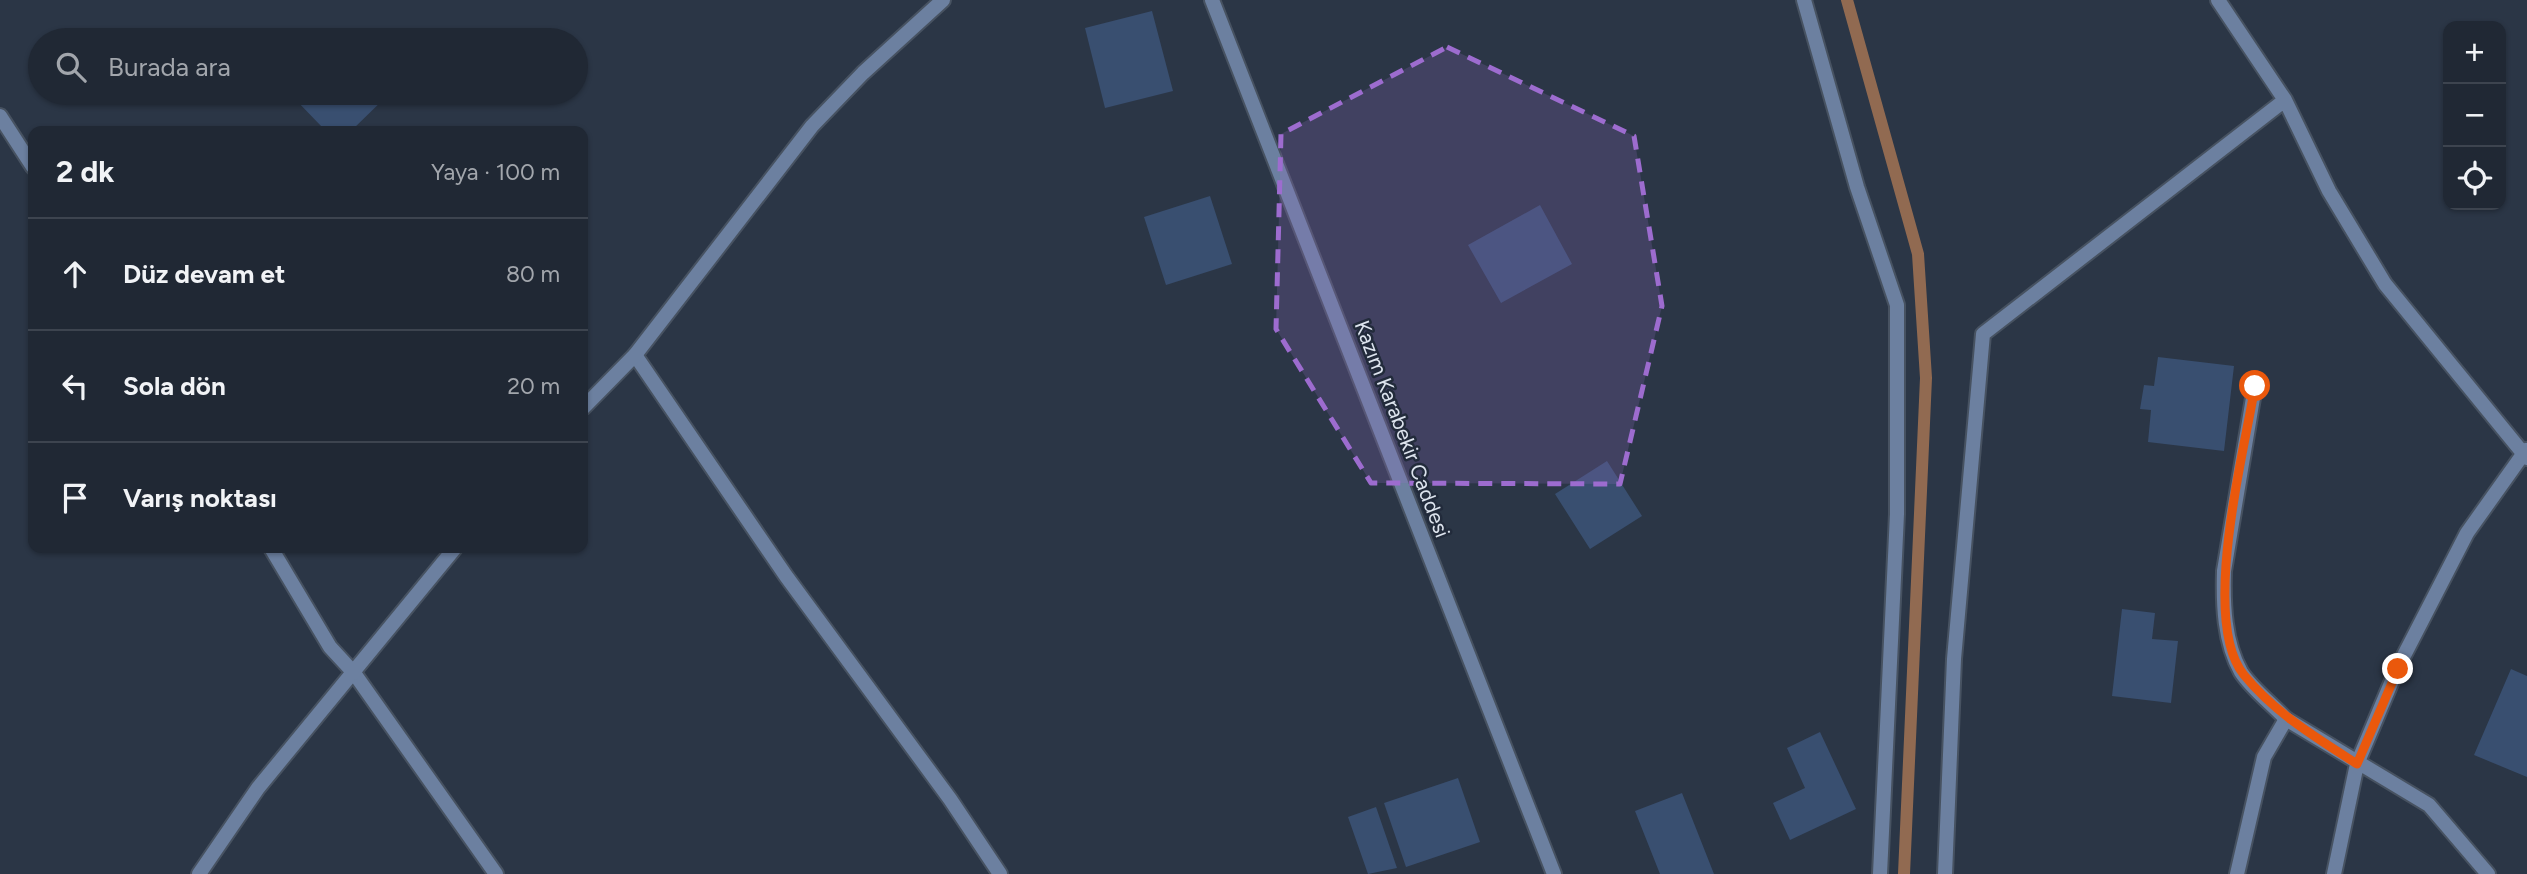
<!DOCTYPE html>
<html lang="tr">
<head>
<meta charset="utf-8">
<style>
	body { margin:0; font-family:Figtree,sans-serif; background:#28303c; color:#f1f3f6 }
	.controls { position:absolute; right:21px; top:21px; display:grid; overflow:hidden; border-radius:14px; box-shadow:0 2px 5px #0004 }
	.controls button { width:63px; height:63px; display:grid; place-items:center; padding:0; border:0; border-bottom:2px solid #3d444f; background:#202834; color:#f1f3f6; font:35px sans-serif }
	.stop { position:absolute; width:21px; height:21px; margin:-16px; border:5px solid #ea580c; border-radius:50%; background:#fff }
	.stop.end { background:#ea580c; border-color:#fff; box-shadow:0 2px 7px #0008 }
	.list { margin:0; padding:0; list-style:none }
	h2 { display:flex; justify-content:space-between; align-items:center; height:91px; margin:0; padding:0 28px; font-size:30px }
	h2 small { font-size:23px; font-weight:400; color:#a2a6ac }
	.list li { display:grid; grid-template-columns:46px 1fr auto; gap:21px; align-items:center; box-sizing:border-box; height:112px; padding:0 28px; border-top:2px solid #3d444f }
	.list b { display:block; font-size:26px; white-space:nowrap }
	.list em { font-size:23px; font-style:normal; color:#a2a6ac }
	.icon { flex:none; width:38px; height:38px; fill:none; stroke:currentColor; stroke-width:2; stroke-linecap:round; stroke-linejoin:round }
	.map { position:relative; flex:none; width:2527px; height:874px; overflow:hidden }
	.search { position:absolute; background:#202834; box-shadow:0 2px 5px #0004; left:28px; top:28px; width:560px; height:77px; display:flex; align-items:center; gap:18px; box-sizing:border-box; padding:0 24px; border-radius:38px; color:#a2a6ac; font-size:26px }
	.panel { position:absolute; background:#202834; box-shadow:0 2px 5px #0004; left:28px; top:126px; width:560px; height:427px; border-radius:14px }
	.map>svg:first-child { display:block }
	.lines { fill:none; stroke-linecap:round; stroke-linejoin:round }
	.stream { stroke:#916a51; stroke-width:12 }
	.building { fill:#394f70 }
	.service-casing { stroke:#475261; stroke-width:18 }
	.minor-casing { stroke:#475261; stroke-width:18 }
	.tertiary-casing { stroke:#475261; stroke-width:18 }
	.service { stroke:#6c80a0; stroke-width:14 }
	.minor { stroke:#6c80a0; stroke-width:14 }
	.tertiary { stroke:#6c80a0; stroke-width:14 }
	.route { stroke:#ea580c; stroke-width:9 }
	.marked { fill:#9d6ccf; fill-opacity:0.2; stroke:#9d6ccf; stroke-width:5; stroke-dasharray:14 9; stroke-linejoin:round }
	.labels { text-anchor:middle; stroke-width:5; stroke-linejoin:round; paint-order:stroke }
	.street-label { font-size:21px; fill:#dde4ee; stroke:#222b3b }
</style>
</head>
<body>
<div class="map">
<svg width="2527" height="874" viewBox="0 0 2527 874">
	<rect width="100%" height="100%" fill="#2b3646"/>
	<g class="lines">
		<path class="stream" d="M1847,0L1918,254L1926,378L1904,874"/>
	</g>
	<path class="building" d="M1152,11L1173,91L1105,108L1085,28Z
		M299,93H390L351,131H317L322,127L294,98Z
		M1210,196L1232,264L1166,285L1144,217Z
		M1540,205L1572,264L1501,303L1468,245Z
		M2158,357L2234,366L2224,451L2148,442L2151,410L2140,409L2144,385L2154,386Z
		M1607,461L1642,516L1590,549L1555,494Z
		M2122,609L2155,613L2152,639L2178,641L2171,703L2112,696Z
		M2511,669L2527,676V777L2474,755Z
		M1820,732L1856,809L1790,840L1773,803L1805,788L1787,748Z
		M1458,778L1480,842L1406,867L1384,803Z
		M1682,793L1714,874H1660L1635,811Z
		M1376,807L1397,868L1368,874L1348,817Z"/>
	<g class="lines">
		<g class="service-casing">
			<path id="service" d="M635,355L786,576L950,799L1000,874
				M2255,386L2224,571C2223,604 2224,642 2241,672C2252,689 2272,704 2286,719
				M354,673L496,874"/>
		</g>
		<g class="minor-casing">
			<path id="minor" d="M1804,0L1857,187L1897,305V514L1880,874
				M2218,0L2285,100L2329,191L2385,284L2527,458
				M0,116L33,167
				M583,408L635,355L812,126L863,73L943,0
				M271,548L330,647L354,673
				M199,874L258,788L455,548
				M1945,874L1954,659L1983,334L2285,100
				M2237,874L2264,757L2286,719L2429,805L2488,874
				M2334,874L2357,764L2397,669L2467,533L2526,450"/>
		</g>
		<g class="tertiary-casing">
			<path id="tertiary" d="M1212,0L1554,874"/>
		</g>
		<use href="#service" class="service"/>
		<use href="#minor" class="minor"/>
		<use href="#tertiary" class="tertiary"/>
	</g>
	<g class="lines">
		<path class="route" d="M2255,386C2244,453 2200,621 2244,675C2275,713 2315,737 2357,764L2398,669"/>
	</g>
	<path class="marked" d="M1447,47L1634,136L1662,306L1620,484L1371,483L1276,329L1281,134Z"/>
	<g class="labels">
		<g class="street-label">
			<text transform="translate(1402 429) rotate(69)" y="7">Kazım Karabekir Caddesi</text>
		</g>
	</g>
</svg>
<div class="controls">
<button>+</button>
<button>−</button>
<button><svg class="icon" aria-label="locate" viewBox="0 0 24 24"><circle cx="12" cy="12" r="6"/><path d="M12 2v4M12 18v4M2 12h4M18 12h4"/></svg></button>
</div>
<div class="stop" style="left:2255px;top:386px"></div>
<div class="stop end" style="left:2398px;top:669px"></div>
<div class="search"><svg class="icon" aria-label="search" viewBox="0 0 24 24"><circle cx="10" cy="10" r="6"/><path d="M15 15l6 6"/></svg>Burada ara</div>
<section class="panel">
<h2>2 dk<small>Yaya · 100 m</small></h2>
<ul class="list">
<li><svg class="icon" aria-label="ahead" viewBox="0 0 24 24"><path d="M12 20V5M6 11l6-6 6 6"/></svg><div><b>Düz devam et</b></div><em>80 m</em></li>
<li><svg class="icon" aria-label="left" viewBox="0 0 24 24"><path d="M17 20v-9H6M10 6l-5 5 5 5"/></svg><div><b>Sola dön</b></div><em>20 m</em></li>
<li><svg class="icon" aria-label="arrive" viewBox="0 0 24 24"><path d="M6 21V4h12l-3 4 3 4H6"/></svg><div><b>Varış noktası</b></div></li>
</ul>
</section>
</div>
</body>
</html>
